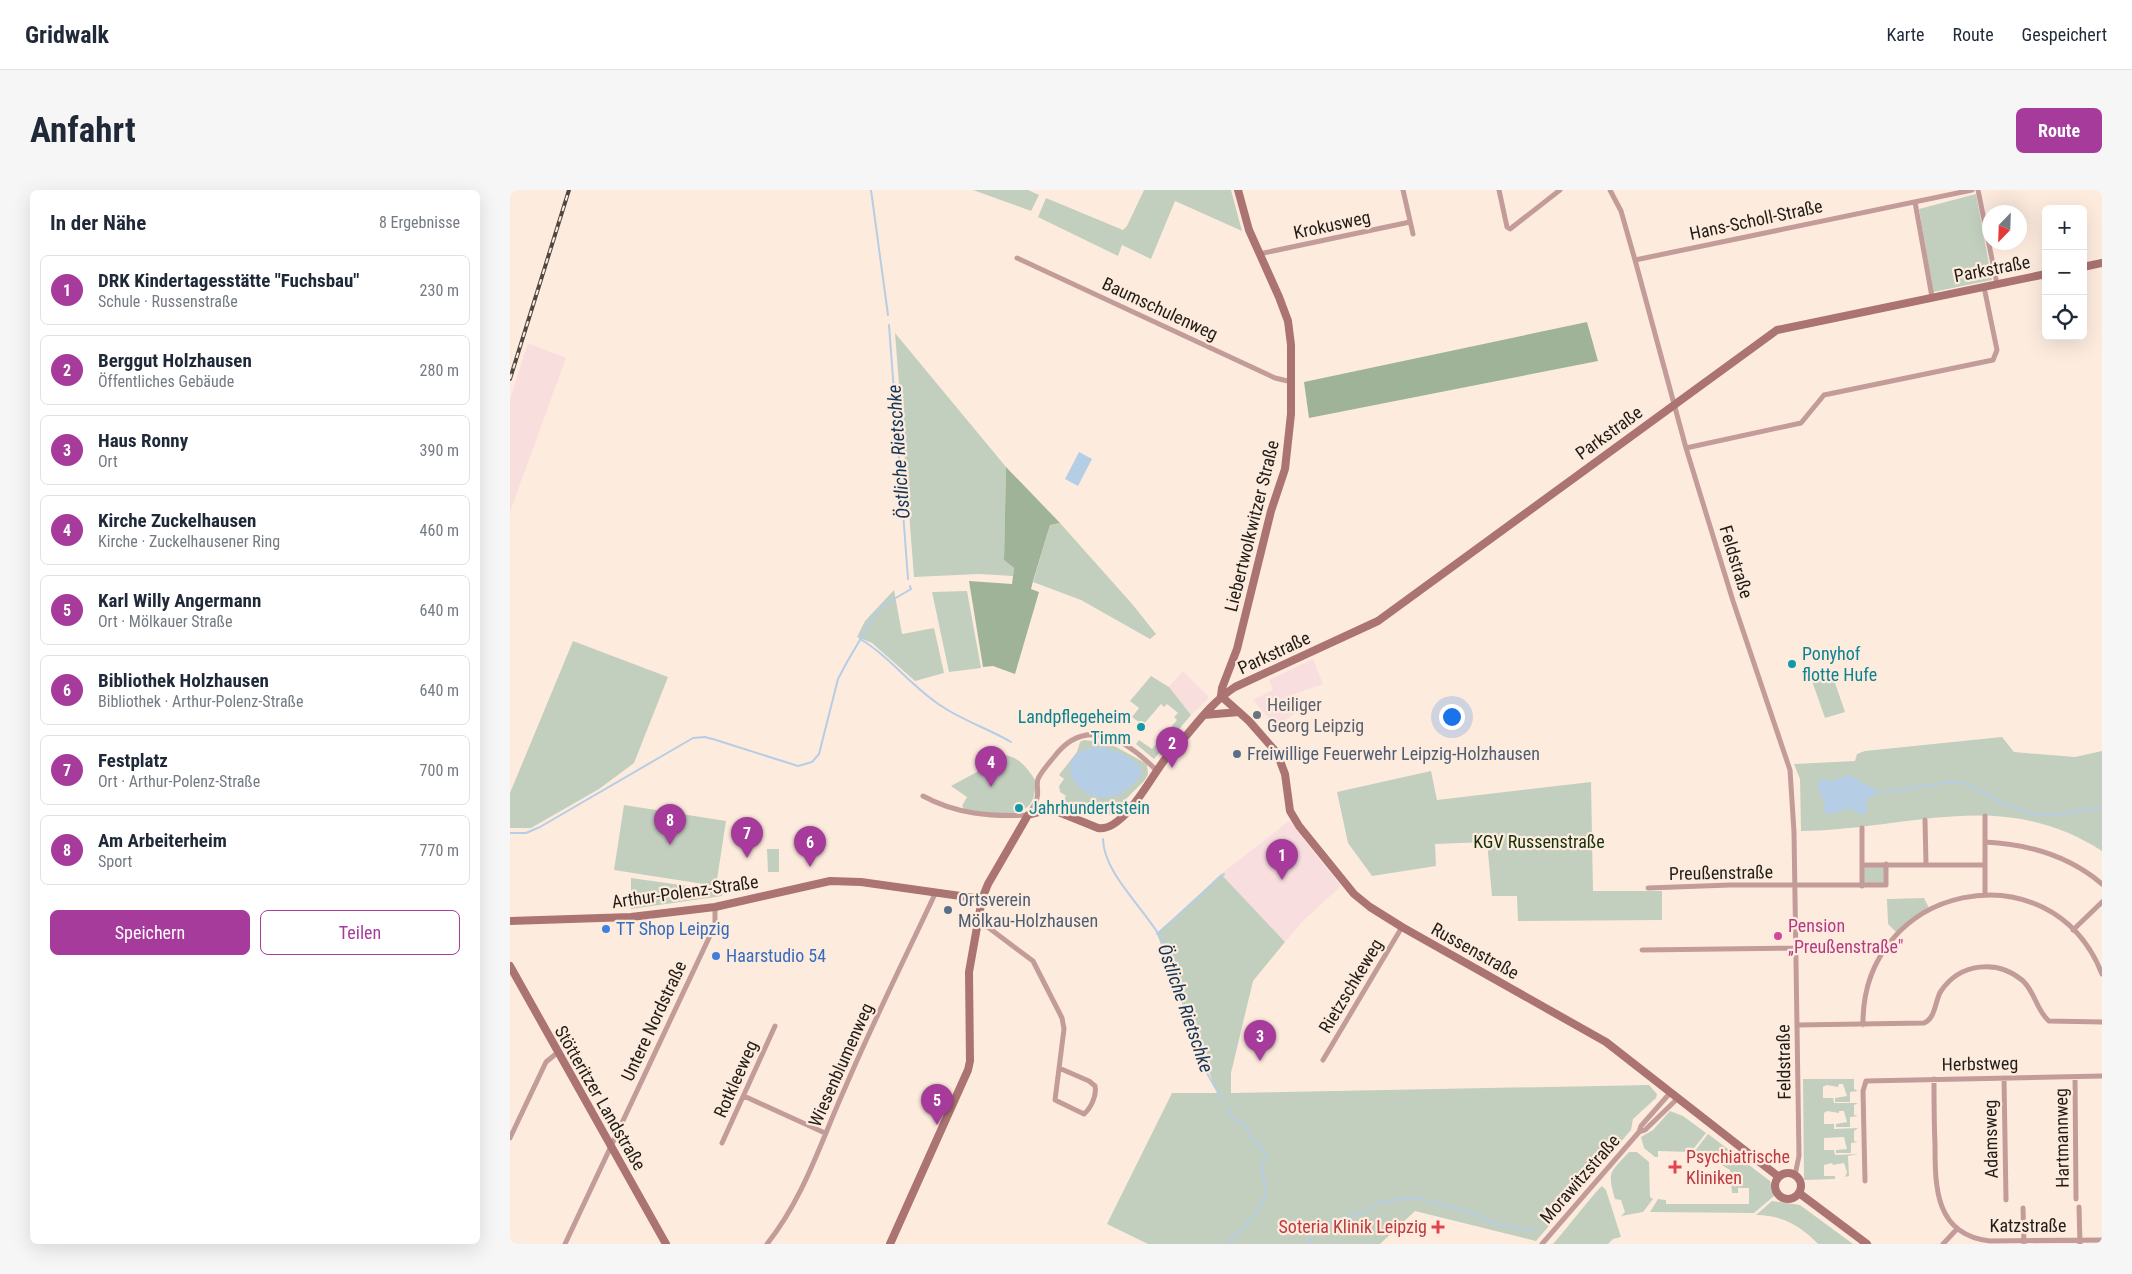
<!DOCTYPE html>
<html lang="de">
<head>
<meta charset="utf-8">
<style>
	body { margin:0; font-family:"Roboto Condensed",sans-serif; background:#f6f6f7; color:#1f2937 }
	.controls { position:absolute; right:15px; top:15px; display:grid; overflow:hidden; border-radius:8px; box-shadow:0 5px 20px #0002 }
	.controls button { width:45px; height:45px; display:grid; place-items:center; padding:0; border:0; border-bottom:1px solid #e0e1e3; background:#fff; color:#1f2937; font:25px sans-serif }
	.compass { position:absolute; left:1472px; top:15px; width:45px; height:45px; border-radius:50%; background:#fff; box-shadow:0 5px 20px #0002; rotate:203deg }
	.you { position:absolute; left:941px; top:526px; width:18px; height:18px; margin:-12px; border:4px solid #fff; border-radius:50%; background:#1a73e8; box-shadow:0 0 0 8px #1a73e833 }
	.badge { display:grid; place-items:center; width:32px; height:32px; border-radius:50%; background:#a63b9c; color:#fff; font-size:16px; font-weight:700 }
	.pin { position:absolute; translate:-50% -41px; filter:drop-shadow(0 1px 2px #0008) }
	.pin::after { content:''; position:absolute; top:26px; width:18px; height:15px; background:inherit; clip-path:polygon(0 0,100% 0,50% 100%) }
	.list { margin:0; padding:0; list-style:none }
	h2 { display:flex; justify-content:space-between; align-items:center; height:65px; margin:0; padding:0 20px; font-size:21px }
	h2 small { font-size:16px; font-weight:400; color:#747a83 }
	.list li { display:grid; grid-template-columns:32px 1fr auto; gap:15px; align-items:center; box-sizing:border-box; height:70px; margin:0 10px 10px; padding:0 10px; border:1px solid #e0e1e3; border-radius:8px }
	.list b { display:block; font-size:19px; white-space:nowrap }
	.list p { margin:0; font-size:16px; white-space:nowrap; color:#747a83 }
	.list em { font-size:16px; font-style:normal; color:#747a83 }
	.actions { display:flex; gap:10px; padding:15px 20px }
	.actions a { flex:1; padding:11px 0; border:1px solid #a63b9c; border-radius:8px; text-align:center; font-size:18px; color:#a63b9c }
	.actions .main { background:#a63b9c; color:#fff }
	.icon { flex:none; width:28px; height:28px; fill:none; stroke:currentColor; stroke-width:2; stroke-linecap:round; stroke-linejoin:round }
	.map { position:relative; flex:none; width:1592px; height:1054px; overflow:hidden; border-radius:8px }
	header { display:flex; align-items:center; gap:30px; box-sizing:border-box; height:70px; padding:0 25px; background:#fff; border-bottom:1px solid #e0e1e3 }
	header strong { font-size:24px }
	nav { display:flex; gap:28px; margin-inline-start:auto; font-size:18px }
	.intro { display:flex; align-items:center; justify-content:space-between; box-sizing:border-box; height:120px; padding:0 30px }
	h1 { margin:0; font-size:35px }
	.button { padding:12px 22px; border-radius:8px; background:#a63b9c; color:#fff; font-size:18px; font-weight:700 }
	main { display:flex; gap:30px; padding:0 30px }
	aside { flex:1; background:#fff; border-radius:8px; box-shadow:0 5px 20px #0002 }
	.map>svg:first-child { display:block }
	.commercial { fill:#f9dede }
	.education { fill:#f9dedf }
	.green { fill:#c2cfbe }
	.forest { fill:#9fb399 }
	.water { fill:#b6cde6 }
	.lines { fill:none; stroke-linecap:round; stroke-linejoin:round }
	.stream { stroke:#b6cde6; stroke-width:2 }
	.street { stroke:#c39c9a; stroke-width:5 }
	.secondary { stroke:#ab7371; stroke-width:8 }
	.rail-casing { stroke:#4f4741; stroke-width:4 }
	.rail { stroke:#fdecde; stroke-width:2; stroke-dasharray:5.5; stroke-linecap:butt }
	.culture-dot { fill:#0f9aa8; stroke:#fdecde; stroke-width:2 }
	.worship-dot { fill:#6b7280; stroke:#fdecde; stroke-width:2 }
	.service-dot { fill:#5c6f8a; stroke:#fdecde; stroke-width:2 }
	.shop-dot { fill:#3f7fe0; stroke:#fdecde; stroke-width:2 }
	.hotel-dot { fill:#d1479c; stroke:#fdecde; stroke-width:2 }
	.health-dot { fill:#e0444e; stroke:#fdecde; stroke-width:2 }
	.labels { text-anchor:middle; stroke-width:4.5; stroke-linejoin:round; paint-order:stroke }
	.street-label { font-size:18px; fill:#221d18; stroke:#fdecde }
	.culture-label { font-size:18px; fill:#0d838f; stroke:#fdecde; text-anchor:start }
	.worship-label { font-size:18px; fill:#5b616d; stroke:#fdecde; text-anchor:start }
	.service-label { font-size:18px; fill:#4e5e75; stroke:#fdecde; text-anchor:start }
	.park-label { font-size:18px; fill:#143109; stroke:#fdecde }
	.hotel-label { font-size:18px; fill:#b23c85; stroke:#fdecde; text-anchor:start }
	.shop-label { font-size:18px; fill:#366cbe; stroke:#fdecde; text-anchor:start }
	.health-label { font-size:18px; fill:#be3a42; stroke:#fdecde; text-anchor:start }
	.water-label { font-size:19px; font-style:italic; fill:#133558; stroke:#fdecde }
</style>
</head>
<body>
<header>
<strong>Gridwalk</strong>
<nav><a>Karte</a><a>Route</a><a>Gespeichert</a></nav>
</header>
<div class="intro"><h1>Anfahrt</h1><a class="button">Route</a></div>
<main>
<aside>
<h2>In der Nähe<small>8 Ergebnisse</small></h2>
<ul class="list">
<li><span class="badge">1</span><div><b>DRK Kindertagesstätte &quot;Fuchsbau&quot;</b><p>Schule · Russenstraße</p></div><em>230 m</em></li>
<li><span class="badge">2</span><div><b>Berggut Holzhausen</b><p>Öffentliches Gebäude</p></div><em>280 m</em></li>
<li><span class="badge">3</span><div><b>Haus Ronny</b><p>Ort</p></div><em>390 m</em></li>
<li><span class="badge">4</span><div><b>Kirche Zuckelhausen</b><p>Kirche · Zuckelhausener Ring</p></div><em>460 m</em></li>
<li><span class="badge">5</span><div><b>Karl Willy Angermann</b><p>Ort · Mölkauer Straße</p></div><em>640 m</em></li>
<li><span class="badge">6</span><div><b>Bibliothek Holzhausen</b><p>Bibliothek · Arthur-Polenz-Straße</p></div><em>640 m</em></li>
<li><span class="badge">7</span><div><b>Festplatz</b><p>Ort · Arthur-Polenz-Straße</p></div><em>700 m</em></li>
<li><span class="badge">8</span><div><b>Am Arbeiterheim</b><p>Sport</p></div><em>770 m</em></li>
</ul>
<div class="actions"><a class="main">Speichern</a><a>Teilen</a></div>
</aside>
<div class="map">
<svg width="1592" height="1054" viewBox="0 0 1592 1054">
	<rect width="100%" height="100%" fill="#fdecde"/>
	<path class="commercial" d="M18,153L56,168L0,322V209Z
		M673,481L698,506V509L681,525L658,498Z"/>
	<path class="education" d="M803,469L813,494L782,505L788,521L766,537L743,510L763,500L759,490Z
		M779,631L831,696L793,731L775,752L711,684Z"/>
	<path class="green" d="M463,0H518L529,5L521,21Z
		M634,0H721L732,41L665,11L641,69L612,55L608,66L528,27L536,8L613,40L617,36Z
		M1466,4L1482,90L1423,102L1409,19Z
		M385,143L496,277L494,370L504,378L503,386L469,384L404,387Z
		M550,333L623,415L646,444L640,449L571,410L523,392L540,335Z
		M384,400L392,444L424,438L434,483L405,491L362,453L347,447L355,431Z
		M457,401L471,478L439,482L422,402Z
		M63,451L158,487L124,573L89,599L21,638H0V603Z
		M1322,484L1335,522L1315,528L1302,491Z
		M641,486L659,497L681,525L644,569L626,554L629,550L642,559L667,530L664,527L668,523L657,514L654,517L651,514L633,535L622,527L629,518L620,511Z
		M1492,547L1504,562L1565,567L1592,561V661C1492,596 1399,640 1291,641L1290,589L1284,574L1345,571L1347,564L1355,561Z
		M574,550L599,553L637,574L638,584L635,590L601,624L582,625L551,615L556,606L550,602L549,596L554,589L549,585L567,562L570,552Z
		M492,565C507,565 518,578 525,590C529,636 483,623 454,619L452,616L457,607L441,596L476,577Z
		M921,581L927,610L1081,592L1083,701H1152V730L1008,731L1007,706H982L977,652L925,654L926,676L862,686L838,653L827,602Z
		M114,615L216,631L206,696L104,680Z
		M257,659H269V682H258Z
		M1376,674V695L1352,696V675Z
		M711,684L775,752L743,791L721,883V903L1139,895L1147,904L1146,908L1123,929L1121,940L1026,1051L905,1021L870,1054H638L597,1034L662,903H707L647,744Z
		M121,688L213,701L212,706L121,719Z
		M1414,708L1419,718L1387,743L1378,734L1377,709Z
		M1344,889V899L1348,901L1340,902V912H1325V908L1337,906L1333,894H1329L1328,897L1317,895L1313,897V908H1323L1324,913H1348L1344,915V925L1348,926L1340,927V937H1326V934L1337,932L1334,921H1329V923L1317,921L1314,923V934H1324V939L1348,938L1344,941V951L1348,952L1341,953V963H1326V960L1337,959L1334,947L1314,948V960H1324L1325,965L1348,964L1338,966L1339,986L1335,987L1337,982L1334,973L1323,975L1322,973L1314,975V986H1325V989L1294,990L1293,889H1349Z
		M1160,921L1173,926L1196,943L1181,962L1148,961V967H1145L1134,958L1131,947L1143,940Z
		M1198,944L1260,991L1264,1006L1244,1023L1140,1022L1148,1009L1156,1010V1014H1239V998H1228V1003H1222L1220,980L1197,966H1192L1191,962H1187V966H1181Z
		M1119,962H1127L1139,972L1140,1007L1143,1009L1133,1022L1111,1026L1115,1022L1111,1010L1105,1009C1097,981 1100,983 1119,962Z
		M1092,996L1096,1000L1111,1047L1103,1049L1098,1054H1043C1051,1046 1088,998 1092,996Z
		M1262,1011L1290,1015L1343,1054H1308C1290,1035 1271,1025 1246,1025Z"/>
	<path class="forest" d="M1077,132L1088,171L799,228L794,192Z
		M496,277L550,333L540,335L523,391L521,399L529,402L505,484L483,476L473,477L459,391L502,394L504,378L494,370Z"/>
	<path class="water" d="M569,262L582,269L568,296L555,289Z
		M594,557C606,562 629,568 632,583C587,651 518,557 594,557Z
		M1339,585L1370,602L1358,608L1356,622L1352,625L1339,618L1326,623L1317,624L1313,620L1315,615L1308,598L1309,593L1312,589L1321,591Z"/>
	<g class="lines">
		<path class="stream" d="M361,0L378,125
			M379,135L398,389
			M350,449C381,467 402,498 433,517C454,531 479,539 501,552
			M1370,602L1442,592L1457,594L1492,613L1522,624L1550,625L1581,618L1592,620
			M0,643H16L30,637L183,548L195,547L206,550L288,576L302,572L309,564L328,489L337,472L364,426L374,415L401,399L400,396
			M593,649C594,695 664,739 662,783L698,885L713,911
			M647,744L714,684
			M718,1054L746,1023L756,1004L752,977L756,963L740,946L737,938L719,924V917
			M797,1054L809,1035L856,1022L872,1011L907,1008L960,1022L990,1036L994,1035L1023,1041"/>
		<path class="street" d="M893,0L903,44
			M989,0L997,37L1000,39L1050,0
			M1100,0L1111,21L1125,70L1176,258L1223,411L1280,580L1284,642L1289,966L1285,985
			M1468,0L1487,94
			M1405,12L1422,107
			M749,64L900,32
			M507,68L765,188L782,192
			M1125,70L1462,0
			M1176,258L1291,233L1314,205L1483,170L1487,160L1474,97
			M413,606C446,624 481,627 518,625C521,620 526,614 527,608C529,602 526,595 528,589C531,582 539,573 544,567C576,524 618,551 647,581
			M1415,630L1416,674
			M1352,638V675
			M1475,652C1518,654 1559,666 1592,694
			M1352,696V675H1475
			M1138,698L1220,695H1376V674
			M1475,705V626
			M469,733L479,738L523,771L552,828L554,839L545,910L574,924C581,918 587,905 585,896L579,891L549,878
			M1563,740L1592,712
			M1132,760L1286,758
			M1288,835L1414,833C1426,828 1425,810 1431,801C1450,773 1487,769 1512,790C1525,801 1526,820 1539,831L1592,832
			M1353,835C1351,694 1541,654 1592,784
			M813,870L892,737
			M1565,887L1566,1009
			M1494,888L1496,1010
			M1424,889C1424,910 1424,932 1425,954C1425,997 1425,1045 1480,1051L1592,1050
			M234,906L315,943
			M1129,942L1135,940L1167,909
			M0,948L36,872L47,863
			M212,953L265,836
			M1355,991L1353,901L1356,891L1592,886
			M1569,1017L1570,1054
			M1513,1018L1514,1054
			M55,1054L205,735V717
			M257,1054C294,1008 311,951 335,898C363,832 395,768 425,704
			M1032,1054L1129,942L1131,936L1160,903
			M1433,1054L1447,1039"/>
		<path class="secondary" d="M1573,77L1592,73
			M711,506L739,531L767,563L775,584L780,621L789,636L844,704L860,717L892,737L1096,852L1269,987
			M711,506L712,498L727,459L761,321L775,279L781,224V155L778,131L769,107L739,40L728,0
			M694,525L729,522
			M0,731L121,727L205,717L320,691L351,692L472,709
			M0,776L156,1054
			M1265 996a13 13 0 1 1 26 0a13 13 0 1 1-26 0Z
			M1289,1003L1357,1054
			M380,1054L458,880L460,871L459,782L472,709L478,694L518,625L541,619L588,638C613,642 640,589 653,572C659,563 668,554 676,546C691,528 705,510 725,497L868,431L1267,140L1536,84"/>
		<g class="rail-casing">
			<path id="rail" d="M0,189L59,0"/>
		</g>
		<use href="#rail" class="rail"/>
	</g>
	<g class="culture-dot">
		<circle cx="1282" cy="474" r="5"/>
		<circle cx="631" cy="537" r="5"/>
		<circle cx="509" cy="618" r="5"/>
	</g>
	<circle class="worship-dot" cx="747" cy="525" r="5"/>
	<g class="service-dot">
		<circle cx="727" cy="564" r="5"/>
		<circle cx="438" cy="720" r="5"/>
	</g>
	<g class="shop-dot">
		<circle cx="96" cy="739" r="5"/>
		<circle cx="206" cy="766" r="5"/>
	</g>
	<circle class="hotel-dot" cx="1268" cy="746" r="5"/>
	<g class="health-dot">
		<path d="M1162.5 969.5h5v5h5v5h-5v5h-5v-5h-5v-5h5z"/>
		<path d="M925.5 1029.5h5v5h5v5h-5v5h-5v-5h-5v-5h5z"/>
	</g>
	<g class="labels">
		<g class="street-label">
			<text transform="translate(1246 30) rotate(-12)" y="6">Hans-Scholl-Straße</text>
			<text transform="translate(822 35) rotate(-12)" y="6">Krokusweg</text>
			<text transform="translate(1482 79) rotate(-11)" y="6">Parkstraße</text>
			<text transform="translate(650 119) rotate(25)" y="6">Baumschulenweg</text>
			<text transform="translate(1099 243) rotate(-36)" y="6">Parkstraße</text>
			<text transform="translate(742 336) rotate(-76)" y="6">Liebertwolkwitzer Straße</text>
			<text transform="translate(1226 372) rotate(73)" y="6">Feldstraße</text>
			<text transform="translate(764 463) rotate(-25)" y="6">Parkstraße</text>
			<text transform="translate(1211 683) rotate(-1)" y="6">Preußenstraße</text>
			<text transform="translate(175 702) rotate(-8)" y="6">Arthur-Polenz-Straße</text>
			<text transform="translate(965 761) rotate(29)" y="6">Russenstraße</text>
			<text transform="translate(841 796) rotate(-59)" y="6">Rietzschkeweg</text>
			<text transform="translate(144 831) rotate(-65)" y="6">Untere Nordstraße</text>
			<text transform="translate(1274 872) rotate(-91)" y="6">Feldstraße</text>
			<text transform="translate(1470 874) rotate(-1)" y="6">Herbstweg</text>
			<text transform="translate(331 875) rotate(-66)" y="6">Wiesenblumenweg</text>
			<text transform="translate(226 889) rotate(-66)" y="6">Rotkleeweg</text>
			<text transform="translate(90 908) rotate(60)" y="6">Stötteritzer Landstraße</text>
			<text transform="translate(1552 948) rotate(-91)" y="6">Hartmannweg</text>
			<text transform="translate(1481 949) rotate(-91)" y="6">Adamsweg</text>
			<text transform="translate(1070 989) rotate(-49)" y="6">Morawitzstraße</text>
			<text x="1518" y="1042">Katzstraße</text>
		</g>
		<g class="culture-label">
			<text x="1292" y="470">Ponyhof<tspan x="1292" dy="21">flotte Hufe</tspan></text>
			<text x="621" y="533" text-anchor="end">Landpflegeheim<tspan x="621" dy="21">Timm</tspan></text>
			<text x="519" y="624">Jahrhundertstein</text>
		</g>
		<g class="worship-label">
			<text x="757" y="521">Heiliger<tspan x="757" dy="21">Georg Leipzig</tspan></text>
		</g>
		<g class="service-label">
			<text x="737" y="570">Freiwillige Feuerwehr Leipzig-Holzhausen</text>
			<text x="448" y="716">Ortsverein<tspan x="448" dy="21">Mölkau-Holzhausen</tspan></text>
		</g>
		<g class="park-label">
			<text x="1029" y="658">KGV Russenstraße</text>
		</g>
		<g class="hotel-label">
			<text x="1278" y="742">Pension<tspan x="1278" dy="21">„Preußenstraße"</tspan></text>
		</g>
		<g class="shop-label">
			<text x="106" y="745">TT Shop Leipzig</text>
			<text x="216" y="772">Haarstudio 54</text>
		</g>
		<g class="health-label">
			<text x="1176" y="973">Psychiatrische<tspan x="1176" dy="21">Kliniken</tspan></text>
			<text x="917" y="1043" text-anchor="end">Soteria Klinik Leipzig</text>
		</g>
		<g class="water-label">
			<text transform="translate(388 262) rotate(-94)" y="7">Östliche Rietschke</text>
			<text transform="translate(676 818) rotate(71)" y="7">Östliche Rietschke</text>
		</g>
	</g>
</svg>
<div class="controls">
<button>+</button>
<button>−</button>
<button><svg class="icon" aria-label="locate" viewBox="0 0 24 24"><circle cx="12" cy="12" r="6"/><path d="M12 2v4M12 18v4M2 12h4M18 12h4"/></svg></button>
</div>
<svg class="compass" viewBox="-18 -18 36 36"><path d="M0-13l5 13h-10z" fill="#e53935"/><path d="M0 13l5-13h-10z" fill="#747a83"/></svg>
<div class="you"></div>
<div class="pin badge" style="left:772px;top:690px">1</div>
<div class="pin badge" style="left:662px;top:578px">2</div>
<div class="pin badge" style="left:750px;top:871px">3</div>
<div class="pin badge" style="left:481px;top:597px">4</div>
<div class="pin badge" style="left:427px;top:935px">5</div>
<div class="pin badge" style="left:300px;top:677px">6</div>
<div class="pin badge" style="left:237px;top:668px">7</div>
<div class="pin badge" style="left:160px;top:655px">8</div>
</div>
</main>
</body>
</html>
